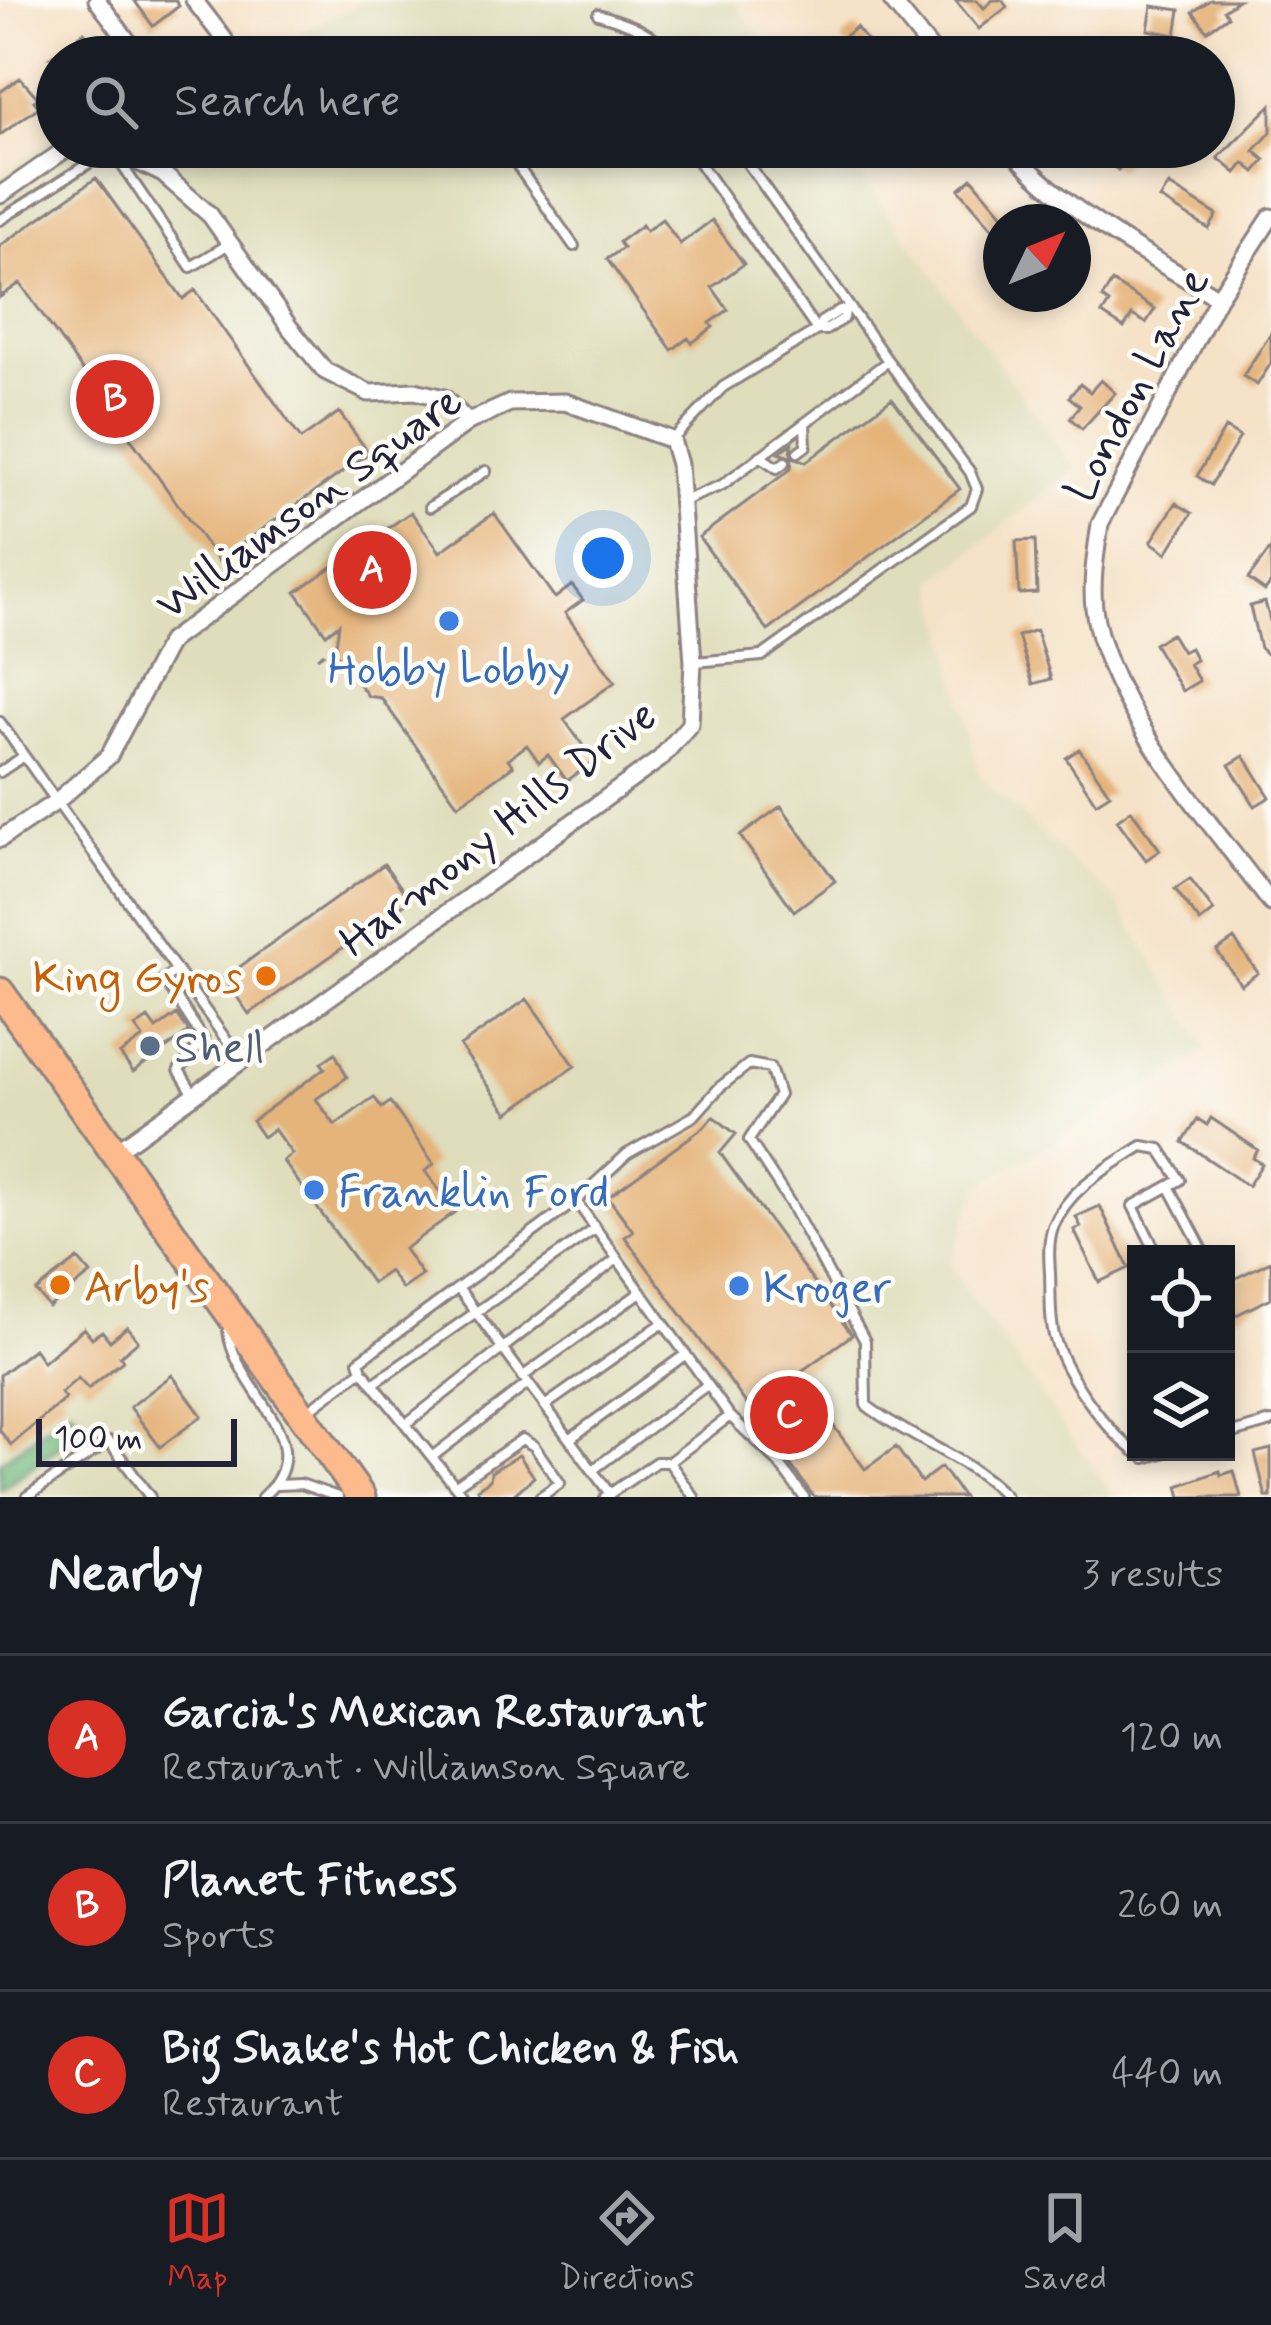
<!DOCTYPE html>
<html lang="en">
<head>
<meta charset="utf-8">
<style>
	body { margin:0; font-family:Mynerve,sans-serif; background:#20242c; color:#f1f3f6 }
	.controls { position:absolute; right:36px; bottom:36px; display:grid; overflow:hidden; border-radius:0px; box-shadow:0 6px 18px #0003 }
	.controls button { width:108px; height:108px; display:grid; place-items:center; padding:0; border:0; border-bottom:3px solid #363941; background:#171b24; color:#f1f3f6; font:60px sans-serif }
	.compass { position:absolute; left:983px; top:204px; width:108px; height:108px; border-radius:50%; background:#171b24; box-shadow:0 6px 18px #0003; rotate:47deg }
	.scale { position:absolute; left:36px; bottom:30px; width:201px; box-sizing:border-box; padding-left:12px; border:6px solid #22223b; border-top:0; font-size:33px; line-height:42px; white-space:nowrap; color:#22223b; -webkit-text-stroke:9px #fdfcf7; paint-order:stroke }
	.you { position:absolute; left:603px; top:558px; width:42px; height:42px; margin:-30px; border:9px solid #fff; border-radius:50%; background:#1a73e8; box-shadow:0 0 0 18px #1a73e833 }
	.badge { display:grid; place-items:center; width:78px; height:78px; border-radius:50%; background:#d93025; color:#fff; font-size:39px; font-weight:700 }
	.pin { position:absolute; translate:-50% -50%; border:6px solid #fff; box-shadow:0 3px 12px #0006 }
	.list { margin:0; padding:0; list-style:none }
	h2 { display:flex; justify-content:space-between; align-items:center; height:156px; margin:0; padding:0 48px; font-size:51px }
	h2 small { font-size:39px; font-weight:400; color:#9ea1a6 }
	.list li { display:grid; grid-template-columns:78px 1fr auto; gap:36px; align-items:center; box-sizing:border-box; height:168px; padding:0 48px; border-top:3px solid #363941 }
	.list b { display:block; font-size:45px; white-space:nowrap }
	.list p { margin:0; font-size:39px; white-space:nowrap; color:#9ea1a6 }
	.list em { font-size:39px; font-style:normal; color:#9ea1a6 }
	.icon { flex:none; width:66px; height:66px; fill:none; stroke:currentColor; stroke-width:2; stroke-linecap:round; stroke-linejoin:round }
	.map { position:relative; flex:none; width:1271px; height:1497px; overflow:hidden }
	.search { position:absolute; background:#171b24; box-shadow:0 6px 18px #0003; left:36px; right:36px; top:36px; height:132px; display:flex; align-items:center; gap:30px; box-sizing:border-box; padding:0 42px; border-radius:66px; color:#9ea1a6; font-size:45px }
	.sheet { height:660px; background:#171b24 }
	nav { display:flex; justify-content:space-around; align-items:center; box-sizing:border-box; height:168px; border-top:3px solid #363941; background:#171b24; font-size:33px; color:#9ea1a6 }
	nav a { display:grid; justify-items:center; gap:6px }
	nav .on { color:#d93025 }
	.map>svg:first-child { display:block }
	.built { fill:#dfddbb }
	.forest { fill:#72b87d; stroke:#4a6d5c; stroke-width:3 }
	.building { fill:#e5b47a }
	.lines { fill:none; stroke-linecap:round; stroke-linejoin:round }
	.lane-casing { stroke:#8c8281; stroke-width:14 }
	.street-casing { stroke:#8c8281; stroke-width:21 }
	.highway-casing { stroke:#8c8281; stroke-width:33 }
	.path { stroke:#8c8281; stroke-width:3; stroke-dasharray:9 9; stroke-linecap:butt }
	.lane { stroke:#fff; stroke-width:8 }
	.street { stroke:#fff; stroke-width:15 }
	.highway { stroke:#fcba8d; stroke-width:27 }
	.shop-dot { fill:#3f7fe0; stroke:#fdfcf7; stroke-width:4.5 }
	.food-dot { fill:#e8710a; stroke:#fdfcf7; stroke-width:4.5 }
	.service-dot { fill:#5c6f8a; stroke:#fdfcf7; stroke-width:4.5 }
	.labels { text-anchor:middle; stroke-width:9; stroke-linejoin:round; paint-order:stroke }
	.street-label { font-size:45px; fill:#22223b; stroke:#fdfcf7 }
	.shop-label { font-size:45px; fill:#366cbe; stroke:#fdfcf7; text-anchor:start }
	.food-label { font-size:45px; fill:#c56008; stroke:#fdfcf7; text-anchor:end }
	.service-label { font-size:45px; fill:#4e5e75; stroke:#fdfcf7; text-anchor:start }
</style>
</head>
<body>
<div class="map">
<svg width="1271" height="1497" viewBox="0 0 1271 1497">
	<rect width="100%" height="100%" fill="#fdfcf7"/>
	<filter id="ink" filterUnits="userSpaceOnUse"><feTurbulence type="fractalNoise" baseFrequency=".00833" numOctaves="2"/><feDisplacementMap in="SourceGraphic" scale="24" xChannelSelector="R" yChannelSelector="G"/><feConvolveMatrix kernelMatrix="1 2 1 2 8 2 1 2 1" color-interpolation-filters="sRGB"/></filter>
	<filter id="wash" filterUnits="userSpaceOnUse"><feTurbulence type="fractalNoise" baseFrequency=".004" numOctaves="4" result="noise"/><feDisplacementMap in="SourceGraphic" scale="48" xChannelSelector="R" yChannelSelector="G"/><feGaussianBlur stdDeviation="2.7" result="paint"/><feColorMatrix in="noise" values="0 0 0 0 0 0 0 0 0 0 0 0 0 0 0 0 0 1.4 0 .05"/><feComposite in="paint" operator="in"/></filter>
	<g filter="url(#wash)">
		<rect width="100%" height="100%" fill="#f5e2c7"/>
		<path class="built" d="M366,0H732L774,57H252Z
			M57,134V147H840L1075,469L934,581L980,778L1116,901L1207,1050L978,1186L949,1266L1113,1497H0V176Z"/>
		<path class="forest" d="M70,1408L86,1427L0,1490V1462Z"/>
		<g id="blocks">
			<path class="building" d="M134,0H175L179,6L153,26Z
				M955,0H977L984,8L993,0H1002L1007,7L979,29Z
				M1210,0H1238L1224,10L1228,16L1207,31L1193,12Z
				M1152,6L1180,10L1176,35L1148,30Z
				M856,27L880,57H855L841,39Z
				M84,32L108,57H51Z
				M20,78L38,98L34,101L39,107L0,135V92Z
				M1271,105V132L1254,151L1265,160L1255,172L1244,163L1236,173L1218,158Z
				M1088,147H1121L1131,154L1118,170Z
				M96,178L183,299L195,290L301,439L339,412L369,453L218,561L20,283L0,297V246Z
				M972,178L1006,218L993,229L959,189Z
				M1169,185L1217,215L1209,229L1160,199Z
				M662,219L680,244L712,220L744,264L712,287L728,310L710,323L713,327L692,343L688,338L672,350L607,259L623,248L619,242L642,225L646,231Z
				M1112,282L1155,309L1146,323L1132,315L1124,328L1102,314L1109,303L1102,298Z
				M1271,333V363L1257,385L1243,376Z
				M1101,380L1115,393L1082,429L1070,418L1080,406L1069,397L1080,384L1090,392Z
				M892,398L960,489L768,631L699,537L791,469L792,458L779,453L792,443L791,456L806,462Z
				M1225,428L1240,437L1211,485L1197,476Z
				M1176,503L1192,513L1167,553L1151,542Z
				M411,512L440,552L494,513L555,598L572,585L583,600L565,613L615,682L564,719L594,761L567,781L548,755L539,762L527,745L508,759L513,766L458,805L381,698L368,696L335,652L339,624L326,634L296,592Z
				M1035,540L1037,593L1019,594L1016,541Z
				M1271,548V583L1265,591L1248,579Z
				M1265,602L1271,624V658L1260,648L1250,606Z
				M1036,630L1051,679L1033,684L1018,636Z
				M1171,634L1182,652L1190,648L1196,660L1189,664L1199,681L1182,691L1154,644Z
				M1079,749L1110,794L1096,803L1066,758Z
				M1244,756L1270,797L1255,806L1229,765Z
				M781,806L835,881L794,911L740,836Z
				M1131,810L1160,850L1146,860L1117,820Z
				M384,864L410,900L249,1014L224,978Z
				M1190,879L1214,911L1200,922L1175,889Z
				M1234,939L1258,973L1241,985L1217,951Z
				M527,999L575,1066L508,1113L460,1046Z
				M177,1014L189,1032L133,1072L120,1054L143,1038L135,1027L148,1018L156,1029Z
				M335,1053L347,1077L316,1099L335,1125L374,1097L382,1108L390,1102L434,1164L425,1171L455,1212L404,1249L422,1275L402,1289L389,1271L372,1283L283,1161L292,1154L274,1129L263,1137L252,1121L325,1068L321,1063Z
				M713,1116L736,1134L720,1153L852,1335L796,1375L865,1469L896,1447L921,1482L941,1467L963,1497H814L625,1237L633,1231L608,1197L704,1127Z
				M1211,1118L1258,1150L1253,1158L1262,1164L1248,1186L1183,1142L1198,1119L1207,1125Z
				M1100,1206L1129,1268L1099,1282L1074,1230L1081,1227L1076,1217Z
				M78,1259L91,1274L49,1307L36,1291Z
				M1271,1261V1298L1232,1317L1226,1305V1283Z
				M127,1327L138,1341L120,1356L123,1361L88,1389L78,1378L61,1393L65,1399L11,1445L0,1431V1375L34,1349L43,1362L84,1328L92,1338L102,1331L110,1341Z
				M172,1375L202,1416L160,1447L130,1407Z
				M1271,1449V1497H1266L1255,1453Z
				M519,1455L534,1477L511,1497H482L477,1489L490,1480L491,1472Z
				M1220,1471L1221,1475L1234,1471L1241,1497H1181L1178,1486Z"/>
		</g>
	</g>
	<g filter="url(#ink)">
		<use href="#blocks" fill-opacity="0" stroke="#8c8281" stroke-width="3"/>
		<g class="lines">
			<g class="lane-casing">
				<path id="lane" d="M598,14C628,23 653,31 672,57
					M736,147L888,361
					M509,154L574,246
					M0,220L111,149L191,267L229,244
					M822,328L821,322L840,310H846
					M817,330H826L844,318L845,311
					M673,439L723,387L817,330L698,161
					M798,452L806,446L805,423
					M760,456L777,468L785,462
					M683,501L722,485L888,361L970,472L977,489L971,506L762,656L695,662
					M430,507L486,471
					M0,722L242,1062
					M0,772L24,756
					M176,970L164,979L204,1040L179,1070L193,1093
					M1169,1186L1205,1254
					M576,1201L730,1416L777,1461L804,1497
					M458,1288L610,1494
					M228,1330C233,1390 326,1443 262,1497
					M362,1370L464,1497
					M522,1377L641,1292
					M373,1384L595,1229
					M546,1405L663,1323
					M308,1411L362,1370L359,1361L576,1201L627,1154L694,1116L720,1087L749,1064L770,1068L779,1095L749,1140L790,1203L865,1341L866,1405C908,1438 973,1460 1006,1497
					M407,1423L617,1259
					M1226,1435L1271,1422
					M571,1438L686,1354
					M1136,1452C1105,1429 1066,1376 1055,1339C1049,1319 1051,1294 1050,1273C1049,1258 1048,1241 1053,1227C1069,1187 1108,1168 1142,1146L1160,1149L1180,1180L1133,1206L1157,1254
					M1137,1452L1145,1458L1166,1452
					M433,1456L526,1385
					M669,1462L694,1497
					M594,1469L707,1385
					M277,1485L301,1484L338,1497
					M456,1485L522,1439L534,1446L560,1483L540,1497
					M26,1497L109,1441L150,1497
					M605,1497L656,1462H669L730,1416"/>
			</g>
			<g class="street-casing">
				<path id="street" d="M97,0L130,44L147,57
					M194,0L224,39L231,57
					M891,0L937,57
					M1009,147C1064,212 1146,253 1218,298
					M0,195L66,149H111L163,174L210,215L290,328L325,371L369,393L415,391L444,398L468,422
					M1271,217L1218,298L1100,524C1096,552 1091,580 1094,608C1105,705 1213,825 1271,903
					M0,839L57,801L109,756L170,641L468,422L510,403L565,402L672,440L679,464L693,662L690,724L660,759L115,1152"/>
			</g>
			<g class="highway-casing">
				<path id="highway" d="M0,992L361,1497"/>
			</g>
			<path class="path" d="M317,658L336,645"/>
			<use href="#lane" class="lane"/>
			<use href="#street" class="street"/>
			<use href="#highway" class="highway"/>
		</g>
	</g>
	<g class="shop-dot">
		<circle cx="449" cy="621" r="12"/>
		<circle cx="314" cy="1190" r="12"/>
		<circle cx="739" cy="1286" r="12"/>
	</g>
	<g class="food-dot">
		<circle cx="266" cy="976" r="12"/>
		<circle cx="60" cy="1285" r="12"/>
	</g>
	<circle class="service-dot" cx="150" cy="1046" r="12"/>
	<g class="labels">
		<g class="street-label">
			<text transform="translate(1135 384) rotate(-62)" y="16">London Lane</text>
			<text transform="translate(308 501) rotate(-36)" y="16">Williamson Square</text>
			<text transform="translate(497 827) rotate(-38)" y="16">Harmony Hills Drive</text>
		</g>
		<g class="shop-label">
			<text x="449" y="683" text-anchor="middle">Hobby Lobby</text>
			<text x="338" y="1206">Franklin Ford</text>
			<text x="763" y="1302">Kroger</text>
		</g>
		<g class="food-label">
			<text x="242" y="992">King Gyros</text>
			<text x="84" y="1301" text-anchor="start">Arby's</text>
		</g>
		<g class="service-label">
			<text x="174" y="1062">Shell</text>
		</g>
	</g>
</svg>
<div class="controls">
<button><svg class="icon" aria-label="locate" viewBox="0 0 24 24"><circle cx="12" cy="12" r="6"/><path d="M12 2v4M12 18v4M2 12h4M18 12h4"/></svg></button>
<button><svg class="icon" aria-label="layers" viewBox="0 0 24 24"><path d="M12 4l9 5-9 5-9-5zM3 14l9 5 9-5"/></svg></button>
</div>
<svg class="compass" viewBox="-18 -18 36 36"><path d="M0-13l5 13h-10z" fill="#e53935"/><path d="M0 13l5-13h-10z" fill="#9ea1a6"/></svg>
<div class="scale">100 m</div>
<div class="you"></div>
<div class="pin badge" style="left:372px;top:570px">A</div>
<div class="pin badge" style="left:115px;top:399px">B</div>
<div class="pin badge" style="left:789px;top:1415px">C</div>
<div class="search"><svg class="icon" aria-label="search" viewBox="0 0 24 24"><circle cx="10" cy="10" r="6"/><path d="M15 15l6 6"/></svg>Search here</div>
</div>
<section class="sheet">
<h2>Nearby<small>3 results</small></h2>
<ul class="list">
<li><span class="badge">A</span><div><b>Garcia's Mexican Restaurant</b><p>Restaurant · Williamson Square</p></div><em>120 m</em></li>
<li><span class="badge">B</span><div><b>Planet Fitness</b><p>Sports</p></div><em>260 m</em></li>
<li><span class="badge">C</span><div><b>Big Shake's Hot Chicken &amp; Fish</b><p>Restaurant</p></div><em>440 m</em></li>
</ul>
</section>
<nav>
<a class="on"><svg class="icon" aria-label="map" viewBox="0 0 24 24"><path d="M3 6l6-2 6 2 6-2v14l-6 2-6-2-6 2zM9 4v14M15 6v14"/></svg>Map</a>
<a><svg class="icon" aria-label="directions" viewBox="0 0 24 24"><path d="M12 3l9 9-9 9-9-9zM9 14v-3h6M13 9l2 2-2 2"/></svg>Directions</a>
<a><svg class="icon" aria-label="saved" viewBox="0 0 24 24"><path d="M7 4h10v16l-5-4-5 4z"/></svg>Saved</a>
</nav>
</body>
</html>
